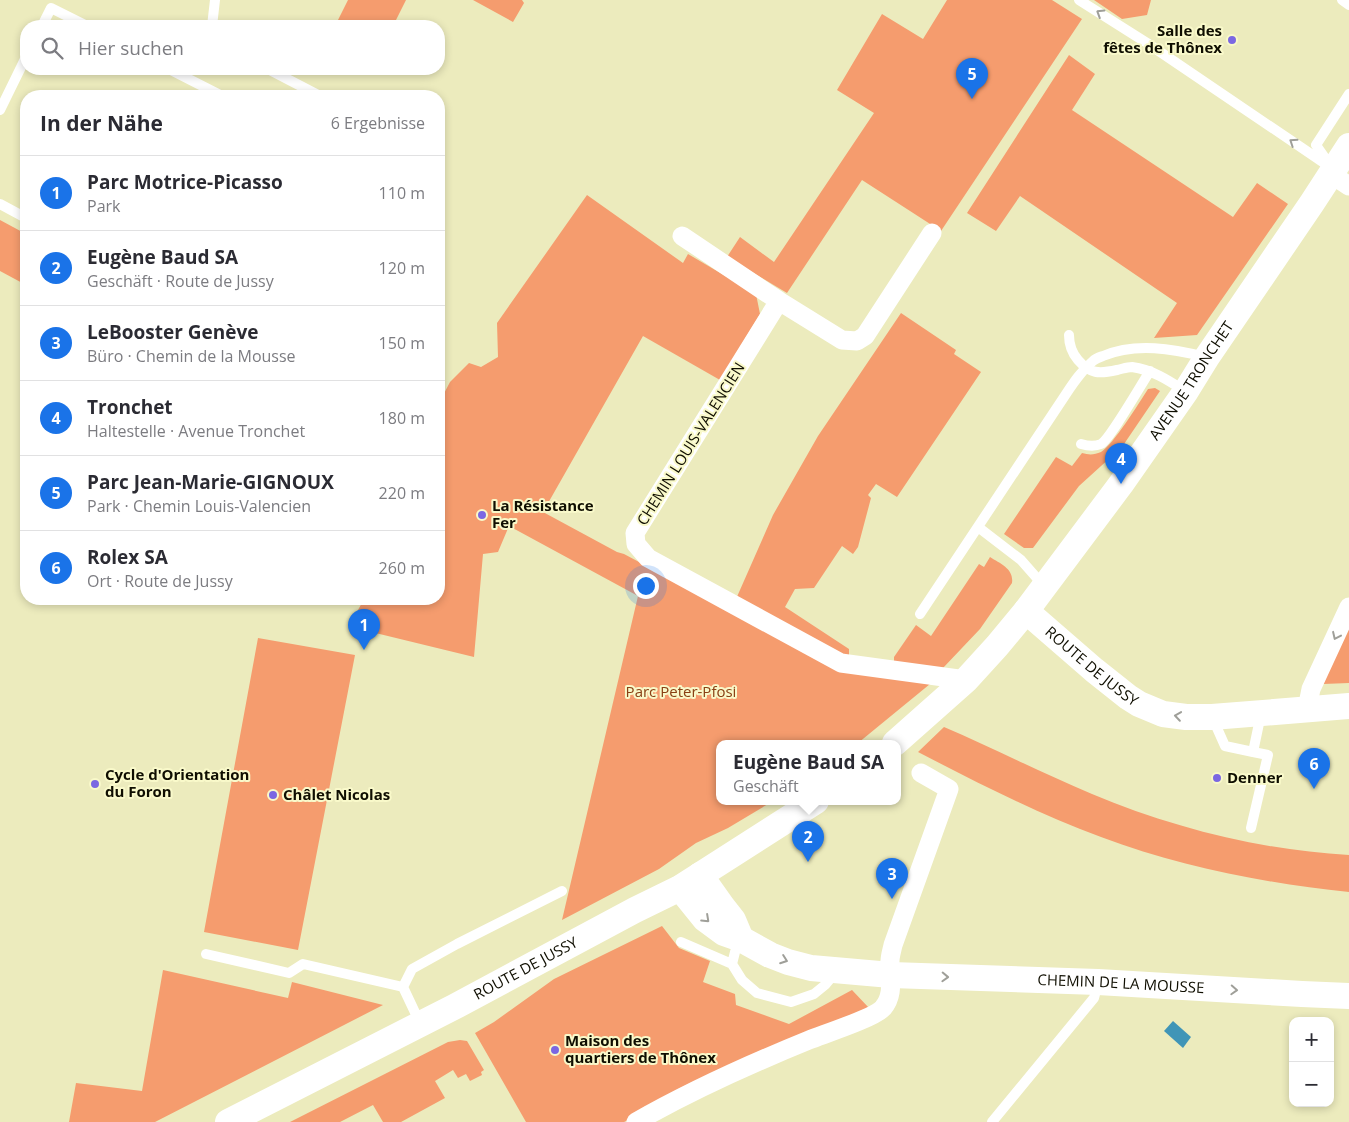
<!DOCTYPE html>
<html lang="de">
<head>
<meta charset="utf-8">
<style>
	body { margin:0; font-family:"Open Sans",sans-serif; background:#f7f7f7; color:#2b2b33 }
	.controls { position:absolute; right:15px; bottom:15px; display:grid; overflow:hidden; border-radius:10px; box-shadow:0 2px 8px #0003 }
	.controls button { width:45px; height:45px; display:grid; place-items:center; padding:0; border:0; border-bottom:1px solid #e1e1e2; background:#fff; color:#2b2b33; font:25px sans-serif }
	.you { position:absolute; left:645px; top:585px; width:18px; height:18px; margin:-12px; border:4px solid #fff; border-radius:50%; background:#1a73e8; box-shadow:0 0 0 8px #1a73e833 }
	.badge { display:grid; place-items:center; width:32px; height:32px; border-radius:50%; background:#1a73e8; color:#fff; font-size:16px; font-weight:700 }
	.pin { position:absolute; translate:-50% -41px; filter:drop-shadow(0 1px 2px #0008) }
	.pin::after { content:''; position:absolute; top:26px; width:18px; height:15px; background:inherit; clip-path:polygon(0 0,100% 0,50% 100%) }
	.popup { position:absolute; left:716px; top:740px; width:185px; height:65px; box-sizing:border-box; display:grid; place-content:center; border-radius:10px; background:#fff; filter:drop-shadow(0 1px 4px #0005); font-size:16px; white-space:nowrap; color:#7c7c81 }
	.popup b { font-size:19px; color:#2b2b33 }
	.popup::after { content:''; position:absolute; left:50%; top:100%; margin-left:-10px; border:10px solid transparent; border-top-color:#fff }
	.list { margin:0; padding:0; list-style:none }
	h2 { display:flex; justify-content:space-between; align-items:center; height:65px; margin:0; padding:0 20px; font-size:21px }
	h2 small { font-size:16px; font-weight:400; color:#7c7c81 }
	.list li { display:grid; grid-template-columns:32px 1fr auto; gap:15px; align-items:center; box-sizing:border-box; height:75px; padding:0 20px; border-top:1px solid #e1e1e2 }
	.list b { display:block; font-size:19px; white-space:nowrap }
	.list p { margin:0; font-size:16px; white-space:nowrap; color:#7c7c81 }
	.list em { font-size:16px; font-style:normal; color:#7c7c81 }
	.icon { flex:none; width:28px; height:28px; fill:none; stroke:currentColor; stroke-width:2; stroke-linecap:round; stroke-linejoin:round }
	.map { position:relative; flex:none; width:1349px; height:1122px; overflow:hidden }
	.search { position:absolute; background:#fff; box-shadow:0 2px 8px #0003; left:20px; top:20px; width:425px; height:55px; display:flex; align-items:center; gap:12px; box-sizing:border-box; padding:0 18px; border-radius:20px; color:#7c7c81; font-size:19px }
	.panel { position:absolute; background:#fff; box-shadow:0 2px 8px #0003; left:20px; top:90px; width:425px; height:515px; border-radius:20px }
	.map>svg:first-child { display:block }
	.green { fill:#f59c6e }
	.water { fill:#4095b7 }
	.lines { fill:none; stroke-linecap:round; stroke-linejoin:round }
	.lane { stroke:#fff; stroke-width:10 }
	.street { stroke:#fff; stroke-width:19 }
	.secondary { stroke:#fff; stroke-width:26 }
	.oneway { stroke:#9f9f99 }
	.poi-dot { fill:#7b67e2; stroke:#f9f9ca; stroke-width:2 }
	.labels { text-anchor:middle; stroke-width:4; stroke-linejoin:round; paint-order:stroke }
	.poi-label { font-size:15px; font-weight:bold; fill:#0f0e01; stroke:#f9f9ca; text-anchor:start }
	.street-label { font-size:15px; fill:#0f0e01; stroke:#f9f9ca }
	.park-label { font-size:15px; fill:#894014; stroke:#f9f9ca }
</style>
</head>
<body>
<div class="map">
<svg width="1349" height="1122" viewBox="0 0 1349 1122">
	<rect width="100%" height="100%" fill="#ecebbd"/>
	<path class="green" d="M348,0H406L393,26H335Z
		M473,0H522L524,3L513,22Z
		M947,0H1052L1082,19L941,231L862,180L787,293L727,257L740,237L774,262L874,113L837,90L882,14L923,39Z
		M1094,0H1151L1147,15L1122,19Z
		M1069,55L1095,74L1072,110L1233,217L1257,183L1288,204L1197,335L1154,338L1177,303L1020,196L996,231L967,213Z
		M587,195L683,263L688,254L756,294L760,314L720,380L643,336L543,512L617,552L624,554L827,662L930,684L858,743H719V801H773L728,828L696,843L659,869L562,920L638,596L509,526L498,552L483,554L474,657L355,628L358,610L364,599H439V403L450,382L469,363L481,367L498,357L497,323Z
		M0,220L26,234V285L0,271Z
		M901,313L956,350L954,354L981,372L897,497L876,484L868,495L871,498L858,547L853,554L842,546L814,588L795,589L785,607L849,649V656L838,654L736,599L773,515L818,436Z
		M1155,388L1160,391L1122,447L1079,486L1033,548H1024L1004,534L1056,457L1072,466L1082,453C1089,455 1094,455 1101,452C1113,445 1139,403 1148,389Z
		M990,557C1001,564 1014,569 1012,583L980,629L943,668L894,664V657L916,625L931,636L979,564L984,567Z
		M1349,627V683L1323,684Z
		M258,638L355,655L298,950L204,932Z
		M944,727C993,748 1042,773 1092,794C1173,828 1261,850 1349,855V892C1264,883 1181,867 1101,837C1038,814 978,783 918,752Z
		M662,926L679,948L710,961L703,982L735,994L736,1005L789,1024L852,990L869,1008L747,1059L624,1122H526L475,1033L494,1022L554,979Z
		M163,970L288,998L292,982L383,1005L155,1122H69L76,1083L142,1091Z
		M460,1040L467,1041L484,1070L481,1072L482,1075L470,1081L466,1074L458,1078L453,1070L435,1081L445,1098L401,1122H383L373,1105L340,1122H290L448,1042Z"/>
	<path class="water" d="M1173,1021L1191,1037L1183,1048L1164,1031Z"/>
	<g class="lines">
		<path class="lane" d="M1079,0L1147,43L1333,169
			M1342,0L1349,5
			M42,26L51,8L87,26
			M212,26L215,0
			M169,69L222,96
			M268,69L320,96
			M0,110L26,57
			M1330,165L1316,145L1349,94
			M0,204L26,218
			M1069,335C1069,345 1072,353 1078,360C1090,374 1099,374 1117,370C1122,369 1127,367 1132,367C1153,370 1168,380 1185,391
			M1081,444C1088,446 1094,447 1101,444C1110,439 1142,383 1150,371
			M978,527L1021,560L1043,585
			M920,614L1066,394C1074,382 1082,370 1093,361C1096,358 1100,357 1103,356C1136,342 1173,349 1206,357
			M1213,719L1225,746L1253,752L1261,714
			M1251,828L1268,755L1253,752
			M740,940L735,952L732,964L742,980L757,993L791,1002L814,994L825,985L835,973
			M681,942L732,964
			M206,954L289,973L303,964L403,987L420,1023
			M403,987L412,969L457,944L562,891
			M992,1122L1094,998L1098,983"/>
		<path class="street" d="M1331,174L1349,186
			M932,233L865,336L857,341L842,340L779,301L635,533L636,544L648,558L841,663L966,680
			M682,236L779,301
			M1307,709L1311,689L1349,607
			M636,1122C692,1090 750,1064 809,1040C824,1034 874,1018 883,1008C895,994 889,977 890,961C890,956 892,950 893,945L949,789L921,773"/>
		<g class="secondary">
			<path id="s1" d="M1026,611L1094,670L1128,697L1139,704L1163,714L1186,717H1212L1349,706"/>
			<path id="s2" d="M895,743L966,680L997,646L1026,611L1121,484L1186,391L1207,357L1312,203L1349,146"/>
			<path d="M700,875L722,906L733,920L741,939"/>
			<path id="s3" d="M680,888L705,919L724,933L741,939L770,955L788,962L811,968L891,975L1098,982L1302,994L1349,996"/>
			<path id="s4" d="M228,1122L454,1007L635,910L680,888L816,801"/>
		</g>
	</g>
	<defs><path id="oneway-chevron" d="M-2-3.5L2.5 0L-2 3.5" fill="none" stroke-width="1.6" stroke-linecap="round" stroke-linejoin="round" transform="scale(1.25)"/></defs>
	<g class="oneway">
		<use href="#oneway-chevron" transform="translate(1100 13) rotate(-148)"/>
		<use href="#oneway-chevron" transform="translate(1293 142) rotate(-146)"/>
		<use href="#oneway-chevron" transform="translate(1336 636) rotate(115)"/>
		<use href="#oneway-chevron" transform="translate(1178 716) rotate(-172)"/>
		<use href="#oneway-chevron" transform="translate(706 919) rotate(43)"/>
		<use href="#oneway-chevron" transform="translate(784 960) rotate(20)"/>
		<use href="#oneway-chevron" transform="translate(945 977) rotate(2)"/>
		<use href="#oneway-chevron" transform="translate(1234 990) rotate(3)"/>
	</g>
	<g class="poi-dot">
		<circle cx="1232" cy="40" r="5"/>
		<circle cx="482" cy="515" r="5"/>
		<circle cx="1217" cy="778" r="5"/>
		<circle cx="95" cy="784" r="5"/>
		<circle cx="273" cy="795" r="5"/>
		<circle cx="555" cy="1050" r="5"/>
	</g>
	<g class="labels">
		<g class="poi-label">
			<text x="1222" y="36" text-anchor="end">Salle des<tspan x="1222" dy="17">fêtes de Thônex</tspan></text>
			<text x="492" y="511">La Résistance<tspan x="492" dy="17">Fer</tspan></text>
			<text x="105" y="780">Cycle d'Orientation<tspan x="105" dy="17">du Foron</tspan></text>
			<text x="1227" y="783">Denner</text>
			<text x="283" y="800">Châlet Nicolas</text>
			<text x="565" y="1046">Maison des<tspan x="565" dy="17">quartiers de Thônex</tspan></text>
		</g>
		<g class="street-label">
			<text dy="5" stroke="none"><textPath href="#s2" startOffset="470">AVENUE TRONCHET</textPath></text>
			<text transform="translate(691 444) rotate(-58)" y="5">CHEMIN LOUIS-VALENCIEN</text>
			<text dy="5" stroke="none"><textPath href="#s1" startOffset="86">ROUTE DE JUSSY</textPath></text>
			<text dy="5" stroke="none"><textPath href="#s4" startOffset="335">ROUTE DE JUSSY</textPath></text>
			<text dy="5" stroke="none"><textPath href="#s3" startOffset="468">CHEMIN DE LA MOUSSE</textPath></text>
		</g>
		<g class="park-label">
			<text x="681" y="697">Parc Peter-Pfosi</text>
		</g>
	</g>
</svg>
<div class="controls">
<button>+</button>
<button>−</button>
</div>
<div class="you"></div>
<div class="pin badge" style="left:364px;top:650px">1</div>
<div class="pin badge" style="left:808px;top:862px">2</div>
<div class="popup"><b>Eugène Baud SA</b>Geschäft</div>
<div class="pin badge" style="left:892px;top:899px">3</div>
<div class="pin badge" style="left:1121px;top:484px">4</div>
<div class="pin badge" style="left:972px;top:99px">5</div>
<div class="pin badge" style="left:1314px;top:789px">6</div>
<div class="search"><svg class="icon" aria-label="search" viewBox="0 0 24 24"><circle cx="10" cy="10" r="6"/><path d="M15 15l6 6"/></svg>Hier suchen</div>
<section class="panel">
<h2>In der Nähe<small>6 Ergebnisse</small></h2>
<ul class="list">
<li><span class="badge">1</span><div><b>Parc Motrice-Picasso</b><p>Park</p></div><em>110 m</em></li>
<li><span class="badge">2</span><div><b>Eugène Baud SA</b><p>Geschäft · Route de Jussy</p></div><em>120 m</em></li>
<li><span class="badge">3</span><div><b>LeBooster Genève</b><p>Büro · Chemin de la Mousse</p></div><em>150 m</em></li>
<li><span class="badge">4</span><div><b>Tronchet</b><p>Haltestelle · Avenue Tronchet</p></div><em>180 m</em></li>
<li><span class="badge">5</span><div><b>Parc Jean-Marie-GIGNOUX</b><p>Park · Chemin Louis-Valencien</p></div><em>220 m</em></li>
<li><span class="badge">6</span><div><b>Rolex SA</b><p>Ort · Route de Jussy</p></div><em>260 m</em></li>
</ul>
</section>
</div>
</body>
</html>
